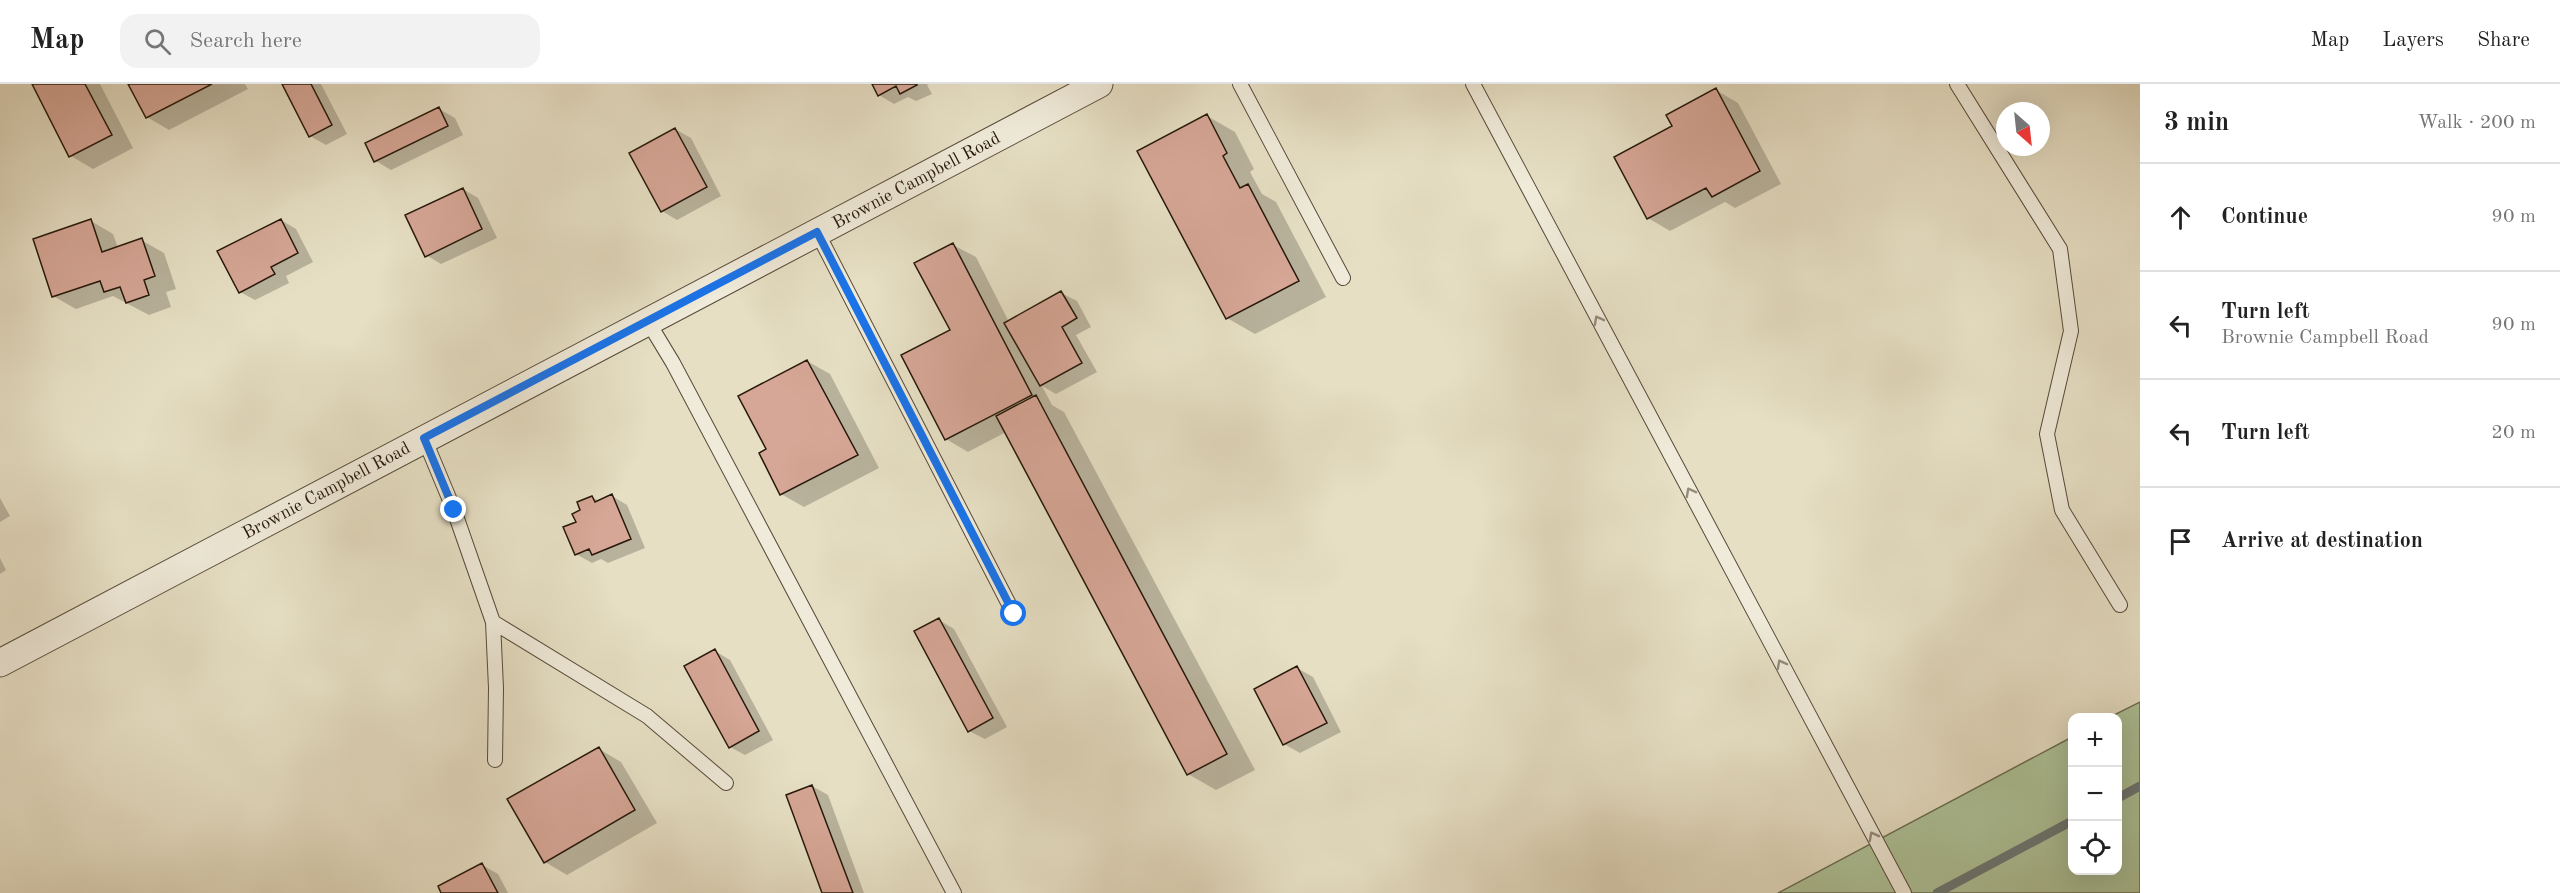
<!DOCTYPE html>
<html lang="en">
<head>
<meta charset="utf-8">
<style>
	body { margin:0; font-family:"Old Standard TT",serif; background:#f2f2f2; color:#222 }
	.controls { position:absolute; right:18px; bottom:18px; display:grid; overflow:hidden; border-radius:12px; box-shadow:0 6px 24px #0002 }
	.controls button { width:54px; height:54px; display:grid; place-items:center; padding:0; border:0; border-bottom:2px solid #e0e0e0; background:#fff; color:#222; font:30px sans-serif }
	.compass { position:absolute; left:1996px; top:18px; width:54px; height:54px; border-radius:50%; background:#fff; box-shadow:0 6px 24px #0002; rotate:153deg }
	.stop { position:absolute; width:18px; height:18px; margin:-14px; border:4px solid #1a73e8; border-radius:50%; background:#fff }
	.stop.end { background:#1a73e8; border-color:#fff; box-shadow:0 2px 6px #0008 }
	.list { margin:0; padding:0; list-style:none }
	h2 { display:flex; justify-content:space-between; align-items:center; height:78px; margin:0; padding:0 24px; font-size:26px }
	h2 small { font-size:20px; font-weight:400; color:#767676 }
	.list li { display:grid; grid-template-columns:39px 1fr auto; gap:18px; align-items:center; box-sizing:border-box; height:108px; padding:0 24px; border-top:2px solid #e0e0e0 }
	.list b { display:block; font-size:22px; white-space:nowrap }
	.list p { margin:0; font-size:20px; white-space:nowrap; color:#767676 }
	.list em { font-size:20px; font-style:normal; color:#767676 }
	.icon { flex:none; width:33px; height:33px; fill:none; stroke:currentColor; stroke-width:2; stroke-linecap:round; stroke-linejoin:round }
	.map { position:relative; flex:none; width:2140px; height:809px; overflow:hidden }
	header { display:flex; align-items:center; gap:36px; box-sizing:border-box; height:84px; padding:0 30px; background:#fff; border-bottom:2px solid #e0e0e0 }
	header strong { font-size:28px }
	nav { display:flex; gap:33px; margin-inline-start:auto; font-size:21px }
	.search { width:420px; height:54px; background:#f2f2f2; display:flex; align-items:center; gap:15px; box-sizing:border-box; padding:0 21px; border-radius:18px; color:#767676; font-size:22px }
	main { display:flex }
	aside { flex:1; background:#fff }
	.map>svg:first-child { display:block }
	.green { fill:#aec399; stroke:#6a6e52; stroke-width:1.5 }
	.shadow { fill:#0003 }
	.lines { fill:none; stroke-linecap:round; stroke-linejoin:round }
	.stream { stroke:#6c7976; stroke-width:9 }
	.building { fill:#d6a696; stroke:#27180b; stroke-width:1.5 }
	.service-casing { stroke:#574a39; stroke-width:16 }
	.minor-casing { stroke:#574a39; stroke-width:29 }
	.service { stroke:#efead9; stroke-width:14 }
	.minor { stroke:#efead9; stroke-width:27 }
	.oneway { stroke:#958c7c }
	.route { stroke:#1a73e8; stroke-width:8 }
	.labels { text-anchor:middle; stroke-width:4.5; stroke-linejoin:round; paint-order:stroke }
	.street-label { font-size:18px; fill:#27180b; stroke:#efead9 }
</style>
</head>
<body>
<header>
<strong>Map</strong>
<div class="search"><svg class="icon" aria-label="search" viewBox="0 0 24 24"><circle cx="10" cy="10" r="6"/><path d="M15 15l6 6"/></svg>Search here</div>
<nav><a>Map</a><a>Layers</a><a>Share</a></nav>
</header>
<main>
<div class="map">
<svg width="2140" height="809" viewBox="0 0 2140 809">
	<rect width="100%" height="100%" fill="#e6dfc4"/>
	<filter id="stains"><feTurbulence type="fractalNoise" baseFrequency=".00333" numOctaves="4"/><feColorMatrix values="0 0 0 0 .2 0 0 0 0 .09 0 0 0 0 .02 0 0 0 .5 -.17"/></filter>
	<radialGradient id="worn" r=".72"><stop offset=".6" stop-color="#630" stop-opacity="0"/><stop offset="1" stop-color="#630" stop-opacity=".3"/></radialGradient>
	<path class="green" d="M2140,618V809H1778L2072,653V786H2118V634L2110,633Z"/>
	<path class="shadow" d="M34,0H100L133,64L93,85L71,72Z
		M129,0H245L248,5L169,46L147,33Z
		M284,0H321L347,50L326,61L310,52Z
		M874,0H929L927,1L932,10L916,17L908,13L894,20L879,11Z
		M1716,6L1738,19L1781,100L1735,124L1725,118L1670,147L1648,134L1674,42Z
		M439,25L455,34L463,51L391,86L376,77Z
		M1207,32L1235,48L1254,85L1250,88L1262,110L1276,118L1326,213L1255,250L1227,234Z
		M675,45L691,54L721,112L677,136L662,127Z
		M463,105L478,114L497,154L441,180L426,171Z
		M281,136L296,145L313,178L286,192L289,199L255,216L240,208Z
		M91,137L113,150L118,164L141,156L164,169L176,205L166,208L171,223L149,231L113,212L76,225L53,212Z
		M953,161L976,173L1009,238L1061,209L1077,217L1091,243L1076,251L1097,288L1056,310L1042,302L1052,321L1064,328L1255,686L1216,706L1188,690L1006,348L968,368L946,355Z
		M807,277L830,290L879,384L804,423L781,410Z
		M612,412L627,421L645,464L608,479L601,475L592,479L576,470L578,438L582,427L592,413L599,417Z
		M0,414L10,432L0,438Z
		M0,474L6,486L0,490Z
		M939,536L954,545L1007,643L985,655L969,647Z
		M715,567L730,576L773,656L745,671L730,663Z
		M1297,584L1313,593L1341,648L1300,669L1284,660Z
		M599,665L621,678L657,739L567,791L545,778Z
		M812,702L828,711L864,809H824Z
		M482,781L498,790L508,809H443Z"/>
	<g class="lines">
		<path class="stream" d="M2118,714L2140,702
			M1937,809L2072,737"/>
	</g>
	<path class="building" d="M32,0H85L112,51L69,73Z
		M128,0H212L146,34Z
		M282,0H311L332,41L309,53Z
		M872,0H917V1L900,10L896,2L878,12Z
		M1716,4L1760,87L1712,113L1706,104L1647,135L1614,73L1672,42L1666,31Z
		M439,23L448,42L374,78L365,59Z
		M1207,30L1227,69L1223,72L1240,104L1248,100L1299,197L1226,235L1137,67Z
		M675,44L707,103L661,128L629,69Z
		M463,104L482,145L425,173L405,131Z
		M91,135L102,168L142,154L155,192L144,196L149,211L126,219L120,203L104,208L100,197L52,213L33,155Z
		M281,135L298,169L271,183L275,190L239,209L217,167Z
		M953,159L1032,311L945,356L901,271L950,246L914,179Z
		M1061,207L1077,234L1062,243L1082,279L1040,302L1004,239Z
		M807,276L858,371L780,411L759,369L766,365L738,312Z
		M1036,311L1227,670L1187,691L996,332Z
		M612,410L631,455L592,471L589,465L575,471L563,443L576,438L572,430L580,426L577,418L592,412L595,418Z
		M939,534L993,634L968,648L914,547Z
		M715,565L759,647L729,664L684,582Z
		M1297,582L1327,639L1283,661L1254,605Z
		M599,663L635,726L544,779L507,715Z
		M812,701L853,809H822L786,711Z
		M482,779L498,809H441L438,802Z"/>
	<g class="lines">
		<g class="service-casing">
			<path id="service" d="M1240,0L1343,194
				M1473,0L1904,809
				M1957,0L2060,165L2071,247L2047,350L2062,426L2120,521
				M817,148L1014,530
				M647,236L673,279L954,809
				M424,354L454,426L493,538L496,604L495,676
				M493,538L647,632L726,699"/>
		</g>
		<g class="minor-casing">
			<path id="minor" d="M0,579L1099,0"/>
		</g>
		<use href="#service" class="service"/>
		<use href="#minor" class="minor"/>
	</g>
	<defs><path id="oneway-chevron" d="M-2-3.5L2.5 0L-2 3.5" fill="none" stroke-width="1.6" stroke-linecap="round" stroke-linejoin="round" transform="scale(1.5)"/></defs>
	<g class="oneway">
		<use href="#oneway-chevron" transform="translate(1598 236) rotate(-118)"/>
		<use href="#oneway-chevron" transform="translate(1690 408) rotate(-118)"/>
		<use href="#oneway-chevron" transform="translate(1781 580) rotate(-118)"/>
		<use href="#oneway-chevron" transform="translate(1873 752) rotate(-118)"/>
	</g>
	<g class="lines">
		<path class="route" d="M454,426L424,354L817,148L1014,530"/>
	</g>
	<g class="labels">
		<g class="street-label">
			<text transform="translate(916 96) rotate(-28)" y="6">Brownie Campbell Road</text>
			<text transform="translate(326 406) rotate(-28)" y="6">Brownie Campbell Road</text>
		</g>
	</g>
	<rect width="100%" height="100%" filter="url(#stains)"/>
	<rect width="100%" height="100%" fill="url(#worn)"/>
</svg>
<div class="controls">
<button>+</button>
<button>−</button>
<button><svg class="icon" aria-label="locate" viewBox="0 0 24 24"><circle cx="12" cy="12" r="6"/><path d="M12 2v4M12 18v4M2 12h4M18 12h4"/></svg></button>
</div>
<svg class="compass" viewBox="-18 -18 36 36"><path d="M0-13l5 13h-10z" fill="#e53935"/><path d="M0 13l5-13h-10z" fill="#767676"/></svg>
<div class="stop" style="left:1014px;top:530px"></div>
<div class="stop end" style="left:454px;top:426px"></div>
</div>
<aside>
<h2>3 min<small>Walk · 200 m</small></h2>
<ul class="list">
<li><svg class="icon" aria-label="ahead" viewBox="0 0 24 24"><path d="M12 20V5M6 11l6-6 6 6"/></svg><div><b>Continue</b></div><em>90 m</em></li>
<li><svg class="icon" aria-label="left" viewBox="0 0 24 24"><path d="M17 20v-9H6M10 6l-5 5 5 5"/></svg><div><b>Turn left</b><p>Brownie Campbell Road</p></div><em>90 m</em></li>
<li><svg class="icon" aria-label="left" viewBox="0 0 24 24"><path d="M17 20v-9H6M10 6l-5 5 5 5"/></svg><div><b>Turn left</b></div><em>20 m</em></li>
<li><svg class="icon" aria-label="arrive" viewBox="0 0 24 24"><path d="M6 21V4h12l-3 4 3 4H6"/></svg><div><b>Arrive at destination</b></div></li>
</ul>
</aside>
</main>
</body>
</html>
